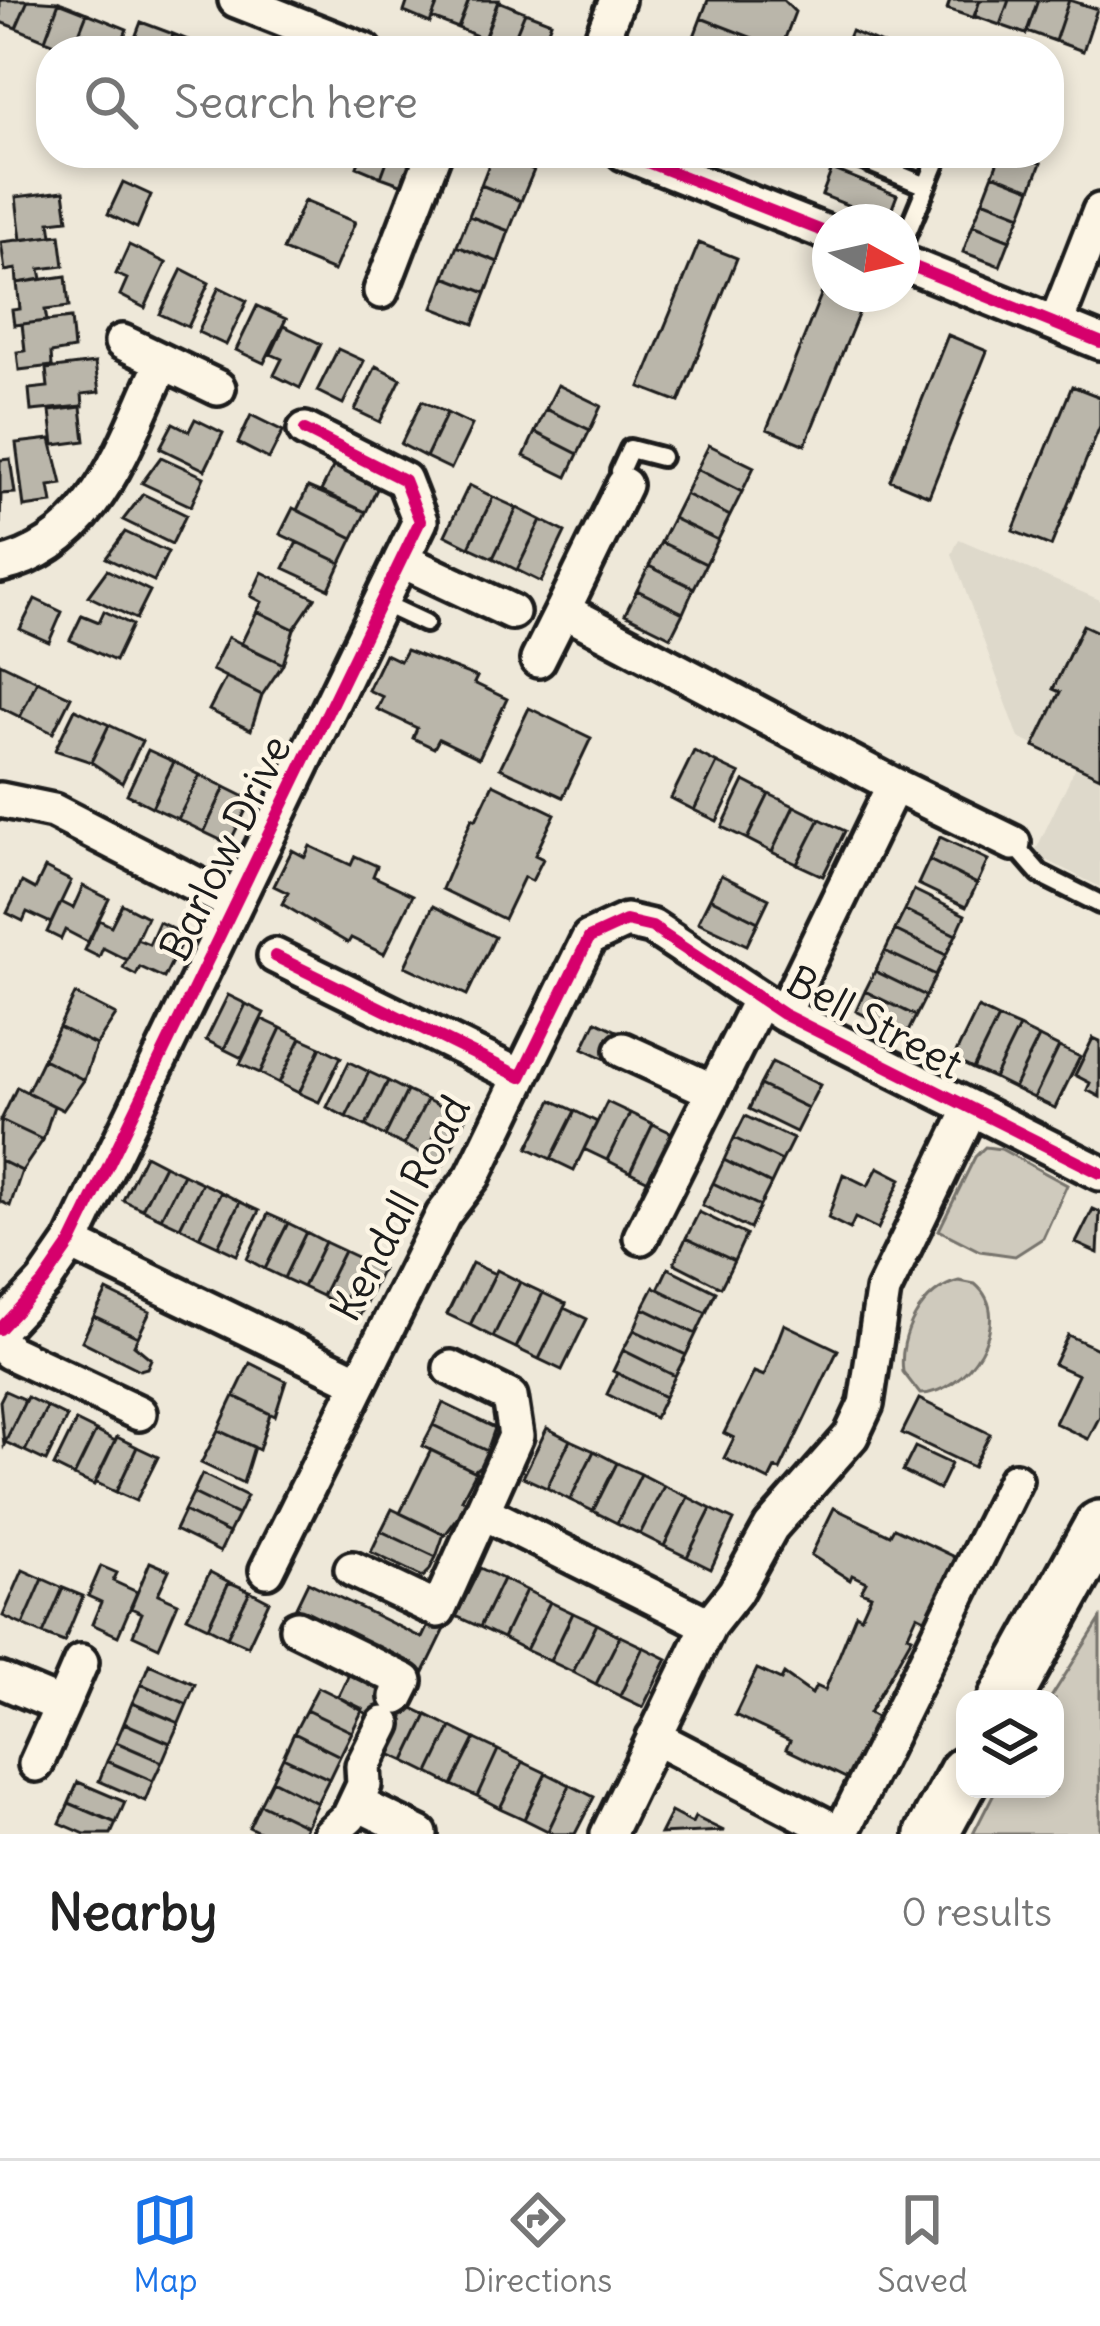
<!DOCTYPE html>
<html lang="en">
<head>
<meta charset="utf-8">
<style>
	body { margin:0; font-family:Delius,sans-serif; background:#f2f2f2; color:#222 }
	.controls { position:absolute; right:36px; bottom:36px; display:grid; overflow:hidden; border-radius:24px; box-shadow:0 6px 18px #0003 }
	.controls button { width:108px; height:108px; display:grid; place-items:center; padding:0; border:0; border-bottom:3px solid #e0e0e0; background:#fff; color:#222; font:60px sans-serif }
	.compass { position:absolute; left:812px; top:204px; width:108px; height:108px; border-radius:50%; background:#fff; box-shadow:0 6px 18px #0003; rotate:98deg }
	.list { margin:0; padding:0; list-style:none }
	h2 { display:flex; justify-content:space-between; align-items:center; height:156px; margin:0; padding:0 48px; font-size:51px }
	h2 small { font-size:39px; font-weight:400; color:#767676 }
	.icon { flex:none; width:66px; height:66px; fill:none; stroke:currentColor; stroke-width:2; stroke-linecap:round; stroke-linejoin:round }
	.map { position:relative; flex:none; width:1100px; height:1834px; overflow:hidden }
	.search { position:absolute; background:#fff; box-shadow:0 6px 18px #0003; left:36px; right:36px; top:36px; height:132px; display:flex; align-items:center; gap:30px; box-sizing:border-box; padding:0 42px; border-radius:48px; color:#767676; font-size:45px }
	.sheet { height:324px; background:#fff }
	nav { display:flex; justify-content:space-around; align-items:center; box-sizing:border-box; height:168px; border-top:3px solid #e0e0e0; background:#fff; font-size:33px; color:#767676 }
	nav a { display:grid; justify-items:center; gap:6px }
	nav .on { color:#1a73e8 }
	.map>svg:first-child { display:block }
	.built { fill:#ded9cb }
	.green { fill:#cfcabd; stroke:#76736c; stroke-width:3 }
	.building { fill:#bab6aa; stroke:#1c1c1c; stroke-width:3 }
	.lines { fill:none; stroke-linecap:round; stroke-linejoin:round }
	.service-casing { stroke:#1c1c1c; stroke-width:26 }
	.minor-casing { stroke:#1c1c1c; stroke-width:42 }
	.primary-casing { stroke:#1c1c1c; stroke-width:60 }
	.service { stroke:#fcf5e5; stroke-width:16 }
	.minor { stroke:#fcf5e5; stroke-width:33 }
	.primary { stroke:#fcf5e5; stroke-width:51 }
	.cycleway-casing { stroke:#fcf5e5; stroke-width:20 }
	.cycleway { stroke:#d6006c; stroke-width:12 }
	.labels { text-anchor:middle; stroke-width:9; stroke-linejoin:round; paint-order:stroke }
	.street-label { font-size:42px; fill:#1c1c1c; stroke:#fcf5e5 }
</style>
</head>
<body>
<div class="map">
<svg width="1100" height="1834" viewBox="0 0 1100 1834">
	<rect width="100%" height="100%" fill="#eee8d9"/>
	<filter id="ink" filterUnits="userSpaceOnUse"><feTurbulence type="fractalNoise" baseFrequency=".00833" numOctaves="2"/><feDisplacementMap in="SourceGraphic" scale="24" xChannelSelector="R" yChannelSelector="G"/><feConvolveMatrix kernelMatrix="1 2 1 2 8 2 1 2 1" color-interpolation-filters="sRGB"/></filter>
	<g filter="url(#ink)">
		<path class="built" d="M959,539L1100,600V887L1034,854L1076,766L1019,738L952,554Z"/>
		<path class="green" d="M985,1147L1001,1149L1067,1185L1043,1238L1015,1256L980,1251L939,1230L975,1157Z
			M959,1281L975,1284C1017,1319 966,1394 920,1394L903,1372C898,1336 921,1290 959,1281Z
			M1100,1620V1834H973L996,1789H1055V1699H1050Z"/>
		<path class="building" d="M0,0H28L16,28L0,22Z
			M28,0L59,2L45,40L16,28Z
			M408,0H439L430,23L404,12Z
			M439,0H469L458,28L432,18Z
			M469,0H499L484,39L458,28Z
			M708,0H783L795,12L781,49L701,18Z
			M950,0H980L974,18L947,9Z
			M980,0H1009L1000,25L974,16Z
			M1009,0H1038L1026,34L1000,25Z
			M1038,0H1069L1055,41L1027,31Z
			M1069,0L1097,9L1083,51L1055,41Z
			M498,1L525,12L509,51L482,44Z
			M59,2L87,13L72,51L45,40Z
			M525,12L551,22L540,51H509Z
			M87,13L127,29L118,51H72Z
			M701,18L781,49L780,51L690,47Z
			M141,22L173,34L167,51H130Z
			M851,31L882,44L880,51H843Z
			M173,34L205,47L204,51H167Z
			M362,153H390L381,177L357,167Z
			M390,153H419L406,186L381,177Z
			M1001,153L1041,163L1031,189L993,174Z
			M493,154L534,170L521,201L481,185Z
			M832,169L897,195L887,221L822,195Z
			M993,174L1031,189L1021,215L983,200Z
			M123,182L151,195L137,228L108,214Z
			M481,185L521,201L509,231L469,216Z
			M64,191L68,220L50,222L52,236L21,240L16,197Z
			M983,200L1021,215L1010,240L973,225Z
			M304,201L355,222L334,271L283,250Z
			M469,216L509,231L498,262L457,246Z
			M973,225L1010,240L1000,266L963,252Z
			M60,235L64,266L40,269L42,279L17,283L16,269L5,271L1,242Z
			M699,243L737,258L679,402L640,387Z
			M129,245L166,263L145,308L120,295L127,279L116,274Z
			M457,246L498,262L486,293L445,277Z
			M182,269L209,283L188,327L160,314Z
			M66,276L69,307L45,310L47,321L14,325L12,310L20,309L17,283Z
			M445,277L486,293L474,324L433,308Z
			M825,285L830,294L864,300L805,445L767,429Z
			M219,287L247,301L226,345L198,332Z
			M257,306L286,319L264,363L236,350Z
			M71,318L74,349L51,353L52,366L19,370L17,352L25,351L22,324Z
			M284,326L321,344L300,388L274,375L282,359L271,354Z
			M948,335L987,351L929,496L890,480Z
			M338,349L364,361L343,404L317,391Z
			M95,363L99,392L82,394L83,406L31,411L29,389L48,387L46,369Z
			M376,366L401,379L380,422L355,410Z
			M558,385L601,406L590,430L546,409Z
			M1072,386L1100,397V426L1051,546L1013,531Z
			M422,401L447,413L426,457L401,444Z
			M81,407L85,441L54,445L50,411Z
			M546,409L590,430L578,454L535,432Z
			M447,413L472,425L451,469L426,457Z
			M251,415L283,431L269,459L238,443Z
			M195,419L223,433L205,470L160,448L173,423L189,431Z
			M535,432L578,454L567,477L524,456Z
			M51,439L62,484L49,486L52,503L24,507L16,443Z
			M709,445L754,467L742,492L697,469Z
			M161,457L204,477L191,506L142,483Z
			M10,459L15,493L1,494L0,524V460Z
			M334,465L378,487L366,512L321,491Z
			M697,469L742,492L730,516L685,494Z
			M469,485L493,497L469,547L445,535Z
			M308,487L366,512L353,538L297,510Z
			M143,494L186,515L172,544L123,520Z
			M685,494L730,516L718,540L673,518Z
			M493,497L517,508L493,558L469,547Z
			M293,508L353,538L341,563L280,534Z
			M517,508L541,520L517,570L493,558Z
			M673,518L718,540L706,564L661,542Z
			M541,520L565,532L541,582L517,570Z
			M125,532L168,552L154,581L106,558Z
			M297,542L341,563L329,589L284,568Z
			M661,542L706,564L694,588L649,566Z
			M649,566L694,588L683,613L637,590Z
			M107,570L150,591L136,619L88,596Z
			M262,572L315,598L294,629L257,611L262,602L251,596Z
			M637,590L683,613L671,637L625,614Z
			M35,599L62,612L49,642L20,629Z
			M104,611L132,625L115,661L70,640L82,615L99,622Z
			M257,611L294,629L283,664L241,644Z
			M1083,625L1100,633V777L1034,746L1060,692L1053,689Z
			M228,637L283,664L262,695L212,670Z
			M406,650L477,677L474,683L507,699L479,758L439,739L434,748L413,738L417,728L377,709L383,697L368,690L385,654L400,661Z
			M0,663L37,681L20,717L0,707Z
			M226,677L262,695L251,730L209,710Z
			M37,681L71,697L53,733L20,717Z
			M529,708L591,738L563,797L500,768Z
			M75,709L109,725L91,762L55,750Z
			M109,725L142,741L122,783L91,762Z
			M148,750L174,762L152,807L127,794Z
			M694,751L717,763L694,810L671,798Z
			M174,762L200,775L178,819L152,807Z
			M717,763L740,774L717,821L694,810Z
			M200,775L225,787L204,832L178,819Z
			M744,781L769,794L747,839L722,827Z
			M493,784L555,814L535,855L543,859L532,881L524,877L504,919L442,889L472,818L476,820Z
			M225,787L251,800L229,844L204,832Z
			M769,794L794,806L772,852L747,839Z
			M794,806L820,819L797,864L772,852Z
			M820,819L845,831L823,876L797,864Z
			M940,837L988,860L977,884L929,860Z
			M310,846L351,865L355,856L377,866L373,876L413,895L384,954L351,938L348,943L282,904L288,893L274,886L292,850L305,857Z
			M929,860L977,884L966,907L918,884Z
			M45,868L71,881L51,923L27,912L23,921L7,913L22,882L35,889Z
			M721,875L769,899L758,922L710,898Z
			M83,886L109,899L88,942L65,930L61,939L47,932L61,902L73,908Z
			M914,890L965,915L956,935L905,910Z
			M710,898L758,922L747,945L698,922Z
			M122,904L147,917L127,960L103,948L99,957L85,950L99,920L111,926Z
			M433,906L495,937L467,995L405,966Z
			M905,910L956,935L946,955L895,930Z
			M159,922L185,935L164,978L140,967L136,975L123,968L137,939L149,944Z
			M895,930L946,955L936,975L885,951Z
			M885,951L936,975L926,996L875,971Z
			M875,971L926,996L916,1016L865,991Z
			M865,991L916,1016L906,1036L856,1011Z
			M75,994L116,1015L96,1045L59,1027Z
			M228,995L246,1004L224,1049L206,1040Z
			M246,1004L264,1013L242,1058L224,1049Z
			M978,1008L998,1018L973,1069L953,1059Z
			M998,1018L1019,1027L994,1078L973,1069Z
			M262,1019L281,1028L260,1073L240,1064Z
			M596,1021L623,1034L610,1061L583,1048Z
			M59,1027L96,1045L84,1080L43,1059Z
			M1019,1027L1039,1037L1014,1088L994,1078Z
			M281,1028L301,1038L279,1083L260,1073Z
			M1039,1037L1059,1047L1034,1098L1014,1088Z
			M301,1038L321,1047L299,1093L279,1083Z
			M1093,1038L1100,1041V1097L1087,1090L1090,1083L1075,1075Z
			M321,1047L341,1057L319,1102L299,1093Z
			M1059,1047L1080,1057L1055,1108L1034,1098Z
			M43,1059L84,1080L63,1110L27,1092Z
			M349,1062L369,1072L346,1117L327,1107Z
			M772,1062L820,1085L808,1108L760,1085Z
			M369,1072L388,1081L366,1126L346,1117Z
			M388,1081L407,1091L385,1136L366,1126Z
			M760,1085L808,1108L796,1132L749,1109Z
			M17,1087L54,1106L43,1140L1,1120Z
			M407,1091L427,1100L404,1145L385,1136Z
			M427,1100L446,1109L424,1155L404,1145Z
			M552,1100L575,1111L551,1159L528,1148Z
			M607,1102L630,1113L607,1160L584,1149Z
			M446,1109L465,1119L444,1164L424,1155Z
			M575,1111L597,1122L574,1170L551,1159Z
			M630,1113L653,1124L630,1172L607,1160Z
			M745,1116L793,1139L782,1161L734,1138Z
			M1,1120L43,1140L22,1171L0,1160Z
			M653,1124L676,1135L653,1183L630,1172Z
			M734,1138L782,1161L771,1184L724,1160Z
			M145,1155L164,1165L142,1209L123,1200Z
			M0,1160L22,1171L10,1206L0,1201Z
			M724,1160L771,1184L760,1206L713,1183Z
			M164,1165L183,1174L161,1218L142,1209Z
			M878,1167L901,1179L878,1229L855,1218L850,1229L828,1218L843,1174L868,1186Z
			M183,1174L202,1183L180,1227L161,1218Z
			M202,1183L221,1192L199,1237L180,1227Z
			M713,1183L760,1206L750,1229L702,1205Z
			M221,1192L240,1202L218,1246L199,1237Z
			M240,1202L259,1211L237,1255L218,1246Z
			M1093,1209L1100,1212L1098,1253L1076,1243Z
			M699,1212L746,1235L734,1261L686,1238Z
			M268,1214L288,1223L265,1269L247,1259Z
			M288,1223L306,1232L284,1278L265,1269Z
			M306,1232L325,1242L303,1287L284,1278Z
			M686,1238L734,1261L721,1287L674,1263Z
			M325,1242L344,1251L322,1296L303,1287Z
			M344,1251L363,1260L341,1306L322,1296Z
			M363,1260L382,1269L360,1315L341,1306Z
			M472,1263L495,1274L470,1325L447,1314Z
			M668,1268L716,1292L706,1313L658,1289Z
			M497,1270L520,1282L493,1337L470,1325Z
			M520,1282L543,1293L516,1348L493,1337Z
			M654,1287L706,1313L696,1334L643,1308Z
			M107,1291L150,1312L138,1337L94,1316Z
			M543,1293L566,1304L539,1359L516,1348Z
			M564,1308L587,1319L562,1370L539,1359Z
			M643,1308L696,1334L686,1355L634,1330Z
			M94,1316L138,1337L134,1345L151,1359L147,1368L140,1370L82,1341Z
			M784,1324L838,1350L780,1470L775,1468L769,1480L724,1458L734,1438L724,1433L754,1372L764,1376Z
			M634,1330L686,1355L675,1376L623,1350Z
			M1068,1335L1100,1350V1416L1088,1439L1055,1423L1078,1375L1054,1364Z
			M623,1350L675,1376L665,1397L613,1371Z
			M250,1363L286,1381L275,1416L234,1396Z
			M617,1373L665,1397L655,1418L607,1394Z
			M5,1391L25,1400L4,1445L0,1401Z
			M234,1396L270,1414L259,1450L218,1430Z
			M27,1397L47,1407L25,1451L5,1442Z
			M919,1399L990,1434L973,1467L902,1433Z
			M443,1403L495,1428L487,1451L433,1425Z
			M47,1407L67,1417L46,1461L25,1451Z
			M76,1421L96,1431L74,1476L54,1466Z
			M433,1425L487,1451L480,1466L474,1471L422,1446Z
			M547,1428L570,1440L547,1488L523,1477Z
			M218,1430L254,1447L243,1483L201,1463Z
			M96,1431L115,1441L94,1485L74,1476Z
			M117,1437L137,1447L116,1492L95,1482Z
			M570,1440L594,1451L570,1500L547,1488Z
			M137,1447L158,1457L136,1501L116,1492Z
			M915,1447L951,1464L939,1489L903,1471Z
			M431,1450L476,1472L462,1499L469,1502L445,1535L400,1513Z
			M594,1451L617,1463L593,1511L570,1500Z
			M617,1463L641,1474L617,1523L593,1511Z
			M202,1474L247,1496L238,1515L193,1493Z
			M641,1474L664,1486L640,1534L617,1523Z
			M664,1486L688,1497L664,1546L640,1534Z
			M193,1493L238,1515L229,1533L184,1511Z
			M688,1497L711,1509L687,1557L664,1546Z
			M834,1508L890,1535L894,1528L957,1558L927,1620L917,1615L908,1635L912,1637L869,1713L878,1718L848,1779L786,1749L790,1741L735,1715L757,1669L781,1680L784,1674L812,1694L816,1686L825,1690L856,1614L861,1617L871,1595L861,1591L866,1582L852,1575L850,1580L811,1555Z
			M392,1509L444,1534L436,1557L381,1531Z
			M711,1509L734,1520L711,1569L687,1557Z
			M184,1511L229,1533L220,1552L175,1530Z
			M381,1531L436,1557L429,1571L423,1577L371,1552Z
			M150,1562L169,1570L158,1594L178,1603L159,1647L133,1635L142,1613L131,1608Z
			M101,1566L117,1573L113,1581L137,1592L118,1636L92,1624L101,1602L88,1596Z
			M480,1568L503,1579L480,1627L456,1616Z
			M23,1570L43,1579L23,1625L3,1616Z
			M210,1572L229,1582L208,1627L187,1617Z
			M43,1579L63,1588L43,1634L23,1625Z
			M503,1579L526,1590L503,1638L480,1627Z
			M229,1582L250,1591L227,1637L208,1627Z
			M308,1582L422,1638L430,1621L445,1629L424,1672L295,1609Z
			M63,1588L83,1596L64,1642L43,1634Z
			M526,1590L550,1602L526,1650L503,1638Z
			M250,1591L269,1601L248,1646L227,1637Z
			M550,1602L573,1613L550,1661L526,1650Z
			M573,1613L597,1624L573,1672L550,1661Z
			M597,1624L620,1636L596,1684L573,1672Z
			M620,1636L643,1647L620,1696L596,1684Z
			M643,1647L667,1659L643,1707L620,1696Z
			M149,1664L195,1684L187,1704L141,1684Z
			M349,1674L405,1701L392,1728L338,1697Z
			M141,1684L187,1704L179,1723L132,1703Z
			M318,1687L363,1709L352,1732L306,1710Z
			M132,1703L179,1723L170,1743L124,1723Z
			M404,1704L427,1715L405,1761L381,1750Z
			M306,1710L352,1732L340,1756L294,1733Z
			M427,1715L451,1727L429,1773L405,1761Z
			M124,1723L170,1743L162,1762L116,1742Z
			M451,1727L475,1739L452,1785L429,1773Z
			M294,1733L340,1756L329,1779L283,1757Z
			M475,1739L498,1750L477,1796L452,1785Z
			M116,1742L162,1762L153,1781L107,1761Z
			M498,1750L523,1762L500,1808L477,1796Z
			M283,1757L329,1779L317,1803L272,1780Z
			M107,1761L153,1781L145,1801L99,1781Z
			M523,1762L546,1773L524,1819L500,1808Z
			M546,1773L570,1785L548,1831L524,1819Z
			M272,1780L317,1803L306,1826L260,1804Z
			M78,1782L125,1802L116,1823L69,1803Z
			M570,1785L594,1797L575,1834H554L548,1831Z
			M69,1803L116,1823L111,1834H85L60,1823Z
			M260,1804L306,1826L302,1834H263L249,1827Z
			M671,1812L692,1823L695,1817L724,1831L660,1834Z"/>
		<g class="lines">
			<g class="service-casing">
				<path id="service" d="M849,154L926,186
					M902,245L940,153
					M624,485L620,471L630,449L661,457
					M380,602L425,623
					M1013,843L1040,874L1100,904"/>
			</g>
			<g class="minor-casing">
				<path id="minor" d="M236,0L365,51
					M597,51L617,0
					M624,153L830,234
					M902,262L1100,342
					M381,291L434,153
					M1056,323L1100,211
					M122,342L218,388
					M401,560L512,612
					M0,565C97,543 124,443 163,362
					M563,610L624,485
					M538,660L563,610L894,785L783,1014
					M894,785L1013,843
					M0,800L53,811L234,904
					M275,956L521,1077L589,938L626,921L652,927L783,1014L1100,1173
					M623,1050L711,1090
					M641,1237L760,999
					M71,1243L359,1382
					M0,1329L44,1282L71,1243L420,521L404,480L305,430
					M0,1341L9,1352L139,1413
					M483,1512L709,1625
					M352,1569L438,1610L516,1436L510,1397L451,1368
					M267,1570L443,1215L473,1176L521,1077
					M297,1628L405,1681L397,1697
					M0,1680L62,1706L36,1764
					M62,1706L81,1662
					M654,1737L841,1834L1015,1480
					M356,1803L420,1834
					M330,1834L349,1817L364,1785L363,1766L384,1724
					M608,1834L709,1625L735,1592L771,1527L851,1436L866,1404L883,1291L971,1109"/>
			</g>
			<g class="primary-casing">
				<path id="primary" d="M1005,1699L1100,1527
					M932,1834L965,1773"/>
			</g>
			<use href="#service" class="service"/>
			<use href="#minor" class="minor"/>
			<use href="#primary" class="primary"/>
			<g class="cycleway-casing">
				<path id="cycleway" d="M624,153L830,234
					M902,262L1100,342
					M275,956L521,1077L589,938L626,921L652,927L783,1014L1100,1173
					M0,1329L44,1282L71,1243L420,521L404,480L305,430"/>
			</g>
			<use href="#cycleway" class="cycleway"/>
		</g>
	</g>
	<g class="labels">
		<g class="street-label">
			<text transform="translate(225 848) rotate(-64)" y="15">Barlow Drive</text>
			<text transform="translate(875 1022) rotate(28)" y="15">Bell Street</text>
			<text transform="translate(400 1208) rotate(-62)" y="15">Kendall Road</text>
		</g>
	</g>
</svg>
<div class="controls">
<button><svg class="icon" aria-label="layers" viewBox="0 0 24 24"><path d="M12 4l9 5-9 5-9-5zM3 14l9 5 9-5"/></svg></button>
</div>
<svg class="compass" viewBox="-18 -18 36 36"><path d="M0-13l5 13h-10z" fill="#e53935"/><path d="M0 13l5-13h-10z" fill="#767676"/></svg>
<div class="search"><svg class="icon" aria-label="search" viewBox="0 0 24 24"><circle cx="10" cy="10" r="6"/><path d="M15 15l6 6"/></svg>Search here</div>
</div>
<section class="sheet">
<h2>Nearby<small>0 results</small></h2>
<ul class="list">
</ul>
</section>
<nav>
<a class="on"><svg class="icon" aria-label="map" viewBox="0 0 24 24"><path d="M3 6l6-2 6 2 6-2v14l-6 2-6-2-6 2zM9 4v14M15 6v14"/></svg>Map</a>
<a><svg class="icon" aria-label="directions" viewBox="0 0 24 24"><path d="M12 3l9 9-9 9-9-9zM9 14v-3h6M13 9l2 2-2 2"/></svg>Directions</a>
<a><svg class="icon" aria-label="saved" viewBox="0 0 24 24"><path d="M7 4h10v16l-5-4-5 4z"/></svg>Saved</a>
</nav>
</body>
</html>
